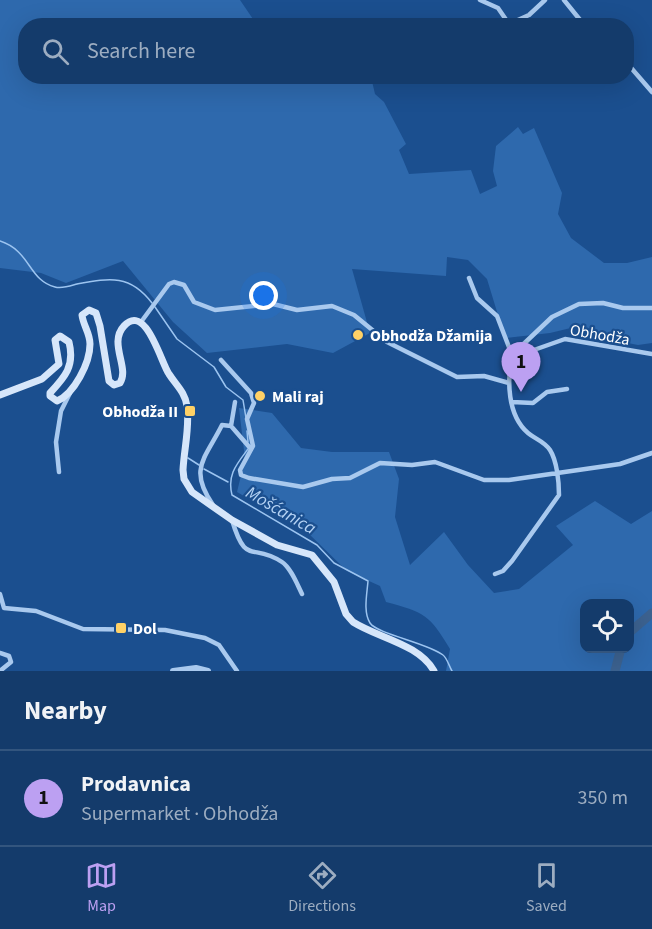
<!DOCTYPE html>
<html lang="en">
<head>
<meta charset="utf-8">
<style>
	body { margin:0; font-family:"Source Sans 3",sans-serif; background:#214673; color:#f1f3f6 }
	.controls { position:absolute; right:18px; bottom:18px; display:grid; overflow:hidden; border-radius:12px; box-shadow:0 6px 24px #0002 }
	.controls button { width:54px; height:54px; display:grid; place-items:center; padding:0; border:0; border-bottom:2px solid #33557e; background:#143b6b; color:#f1f3f6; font:30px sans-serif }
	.you { position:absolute; left:264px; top:296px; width:21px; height:21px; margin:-15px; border:4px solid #fff; border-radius:50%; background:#1a73e8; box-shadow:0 0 0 9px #1a73e833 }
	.badge { display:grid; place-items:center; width:39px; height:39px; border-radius:50%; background:#bca0f2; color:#111; font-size:20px; font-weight:700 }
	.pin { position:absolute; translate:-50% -50px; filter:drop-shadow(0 2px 3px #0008) }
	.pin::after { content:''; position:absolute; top:32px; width:21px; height:18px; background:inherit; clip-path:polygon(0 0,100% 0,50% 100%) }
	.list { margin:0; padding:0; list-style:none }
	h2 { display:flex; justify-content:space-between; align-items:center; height:78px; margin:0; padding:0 24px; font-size:26px }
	h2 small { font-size:20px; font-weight:400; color:#9dadc1 }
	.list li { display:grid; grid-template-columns:39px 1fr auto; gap:18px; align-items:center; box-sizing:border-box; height:96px; padding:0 24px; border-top:2px solid #33557e }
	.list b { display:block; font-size:22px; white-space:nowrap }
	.list p { margin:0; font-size:20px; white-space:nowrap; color:#9dadc1 }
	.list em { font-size:20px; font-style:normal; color:#9dadc1 }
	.icon { flex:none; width:33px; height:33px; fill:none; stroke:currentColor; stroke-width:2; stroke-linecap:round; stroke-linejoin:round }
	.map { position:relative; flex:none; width:652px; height:671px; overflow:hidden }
	.search { position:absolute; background:#143b6b; box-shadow:0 6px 24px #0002; left:18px; right:18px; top:18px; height:66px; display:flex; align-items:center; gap:15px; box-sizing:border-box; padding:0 21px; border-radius:24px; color:#9dadc1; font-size:22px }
	.sheet { height:174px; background:#143b6b }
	nav { display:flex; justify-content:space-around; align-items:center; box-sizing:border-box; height:84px; border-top:2px solid #33557e; background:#143b6b; font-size:16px; color:#9dadc1 }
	nav a { display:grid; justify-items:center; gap:3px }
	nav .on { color:#bca0f2 }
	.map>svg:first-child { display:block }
	.green { fill:#2e69ad; fill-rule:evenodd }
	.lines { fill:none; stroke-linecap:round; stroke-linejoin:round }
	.stream { stroke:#9cc4f0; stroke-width:1.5 }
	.river { stroke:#3c6290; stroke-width:9 }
	.minor { stroke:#a9c9ee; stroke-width:4.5 }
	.tertiary { stroke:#a9c9ee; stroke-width:6 }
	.secondary { stroke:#d6e6fa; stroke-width:7 }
	.poi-dot { fill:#ffd166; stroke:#1b4f8f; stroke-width:2 }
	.labels { text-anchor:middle; stroke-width:4.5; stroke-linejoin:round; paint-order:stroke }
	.street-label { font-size:16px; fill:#fff; stroke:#1b4f8f }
	.poi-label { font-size:16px; font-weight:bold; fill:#fff; stroke:#1b4f8f; text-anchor:start }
	.water-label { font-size:18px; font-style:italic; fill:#b5d3f5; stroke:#1b4f8f }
</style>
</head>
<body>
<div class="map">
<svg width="652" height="671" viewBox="0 0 652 671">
	<rect width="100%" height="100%" fill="#1b4f8f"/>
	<path class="green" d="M0,0H240L257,25L26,26V76L371,77L375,94L384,102L406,144L399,150L409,174L471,170L480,194L497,186L493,171L496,146L518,127L523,134L534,128L562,193L558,214L571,238L604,263H627L652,257V343L638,345L602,338L579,326L550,333L505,338L487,279L468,260L447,257L446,276L352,269L370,333L333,353L287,344L207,353L173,322L123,261L66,283L41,273L0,268Z
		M239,408L272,413L301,448L332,452H389L399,479L395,517L410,565L444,532L468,565L494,593L519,589L573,545L556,526L595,501L631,524L652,511V671H446L450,649C430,615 424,612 386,602L380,586L347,571L308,533L237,492L245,459ZM584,604H630V648H584Z"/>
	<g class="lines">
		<path class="stream" d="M0,241C31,251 28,280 55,287C62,289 70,286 77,284C110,278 130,274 152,303
			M155,307L177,339L214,367L226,387L243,400L246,418
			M247,431L248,442
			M248,449C236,465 227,475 232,495L317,545L334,563L368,581C367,594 363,612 370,623C377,634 428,643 443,655C447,658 449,666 452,671
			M188,458L199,465
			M204,469L228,482"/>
		<path class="river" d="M630,632L652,613
			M615,671L621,648"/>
		<path class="minor" d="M480,0L498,8L509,24L529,15L545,0
			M564,0L585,26
			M626,62L652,92
			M469,278L477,298L497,316L512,355
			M141,322L169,284L174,282L184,285L194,302L215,310L273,304L297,310L332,306L354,315L387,342L457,377L484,376L509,383
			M516,350L531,351L565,339L652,354
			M221,360L251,393L254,403L247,419L253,446L240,470L241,475L249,478L303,487L332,479L350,478L380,463L412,465L435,462L484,480H509L620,464L652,453
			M512,402L533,403L547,392L567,389
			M231,426L235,402
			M59,472L56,442L61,411L70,393
			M213,505C188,469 205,459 222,425L231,426L251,449
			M232,520C246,567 252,542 282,562C291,568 297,584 302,594
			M495,574L503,571L512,561L559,495C559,482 557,461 550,450C544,441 535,439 528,433C507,415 507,380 512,355L552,317L579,304L603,303L623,308H652
			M0,594L4,608L36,611L83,629L165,630L205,638L219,645L237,671
			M0,653L9,656L11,662L0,671"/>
		<path class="tertiary" d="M173,671L196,668L208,671"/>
		<path class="secondary" d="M0,395L42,379L59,364L55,340L60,336L69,342C75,366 65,377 50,393V396L57,401C74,394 90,363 90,344C90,333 83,325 82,315L89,310L96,313L100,326L109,381L114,385L120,383C130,368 108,343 124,326C146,302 161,363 169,374C176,385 185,392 187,406C190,427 184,449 183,470L184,479L192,492L232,520L277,545L312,555L334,582L346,614L353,622C378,638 419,644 434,671"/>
	</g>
	<g class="poi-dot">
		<circle cx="358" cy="335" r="6"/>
		<circle cx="260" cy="396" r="6"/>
		<rect x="184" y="405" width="12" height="12" rx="3"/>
		<rect x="115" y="622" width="12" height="12" rx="3"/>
	</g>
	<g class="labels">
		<g class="street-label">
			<text transform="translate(600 334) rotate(10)" y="6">Obhodža</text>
		</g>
		<g class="poi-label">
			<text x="370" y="341">Obhodža Džamija</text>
			<text x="272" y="402">Mali raj</text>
			<text x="178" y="417" text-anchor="end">Obhodža II</text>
			<text x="133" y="634">Dol</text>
		</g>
		<g class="water-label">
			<text transform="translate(281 510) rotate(30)" y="6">Mošćanica</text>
		</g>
	</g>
</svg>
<div class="controls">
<button><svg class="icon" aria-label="locate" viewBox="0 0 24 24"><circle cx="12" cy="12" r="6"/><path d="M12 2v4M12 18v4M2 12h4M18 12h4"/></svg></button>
</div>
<div class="you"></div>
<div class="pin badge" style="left:521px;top:392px">1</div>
<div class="search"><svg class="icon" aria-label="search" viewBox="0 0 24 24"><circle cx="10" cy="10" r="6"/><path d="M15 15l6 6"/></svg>Search here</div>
</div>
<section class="sheet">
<h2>Nearby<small></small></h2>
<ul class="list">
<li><span class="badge">1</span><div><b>Prodavnica</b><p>Supermarket · Obhodža</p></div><em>350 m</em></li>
</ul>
</section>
<nav>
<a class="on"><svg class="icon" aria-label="map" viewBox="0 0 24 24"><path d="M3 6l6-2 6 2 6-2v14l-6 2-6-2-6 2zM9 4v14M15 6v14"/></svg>Map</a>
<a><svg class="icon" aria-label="directions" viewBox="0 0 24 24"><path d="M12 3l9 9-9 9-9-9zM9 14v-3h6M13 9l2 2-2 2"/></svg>Directions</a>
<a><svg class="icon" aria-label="saved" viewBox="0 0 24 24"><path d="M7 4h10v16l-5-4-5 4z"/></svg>Saved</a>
</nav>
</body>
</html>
